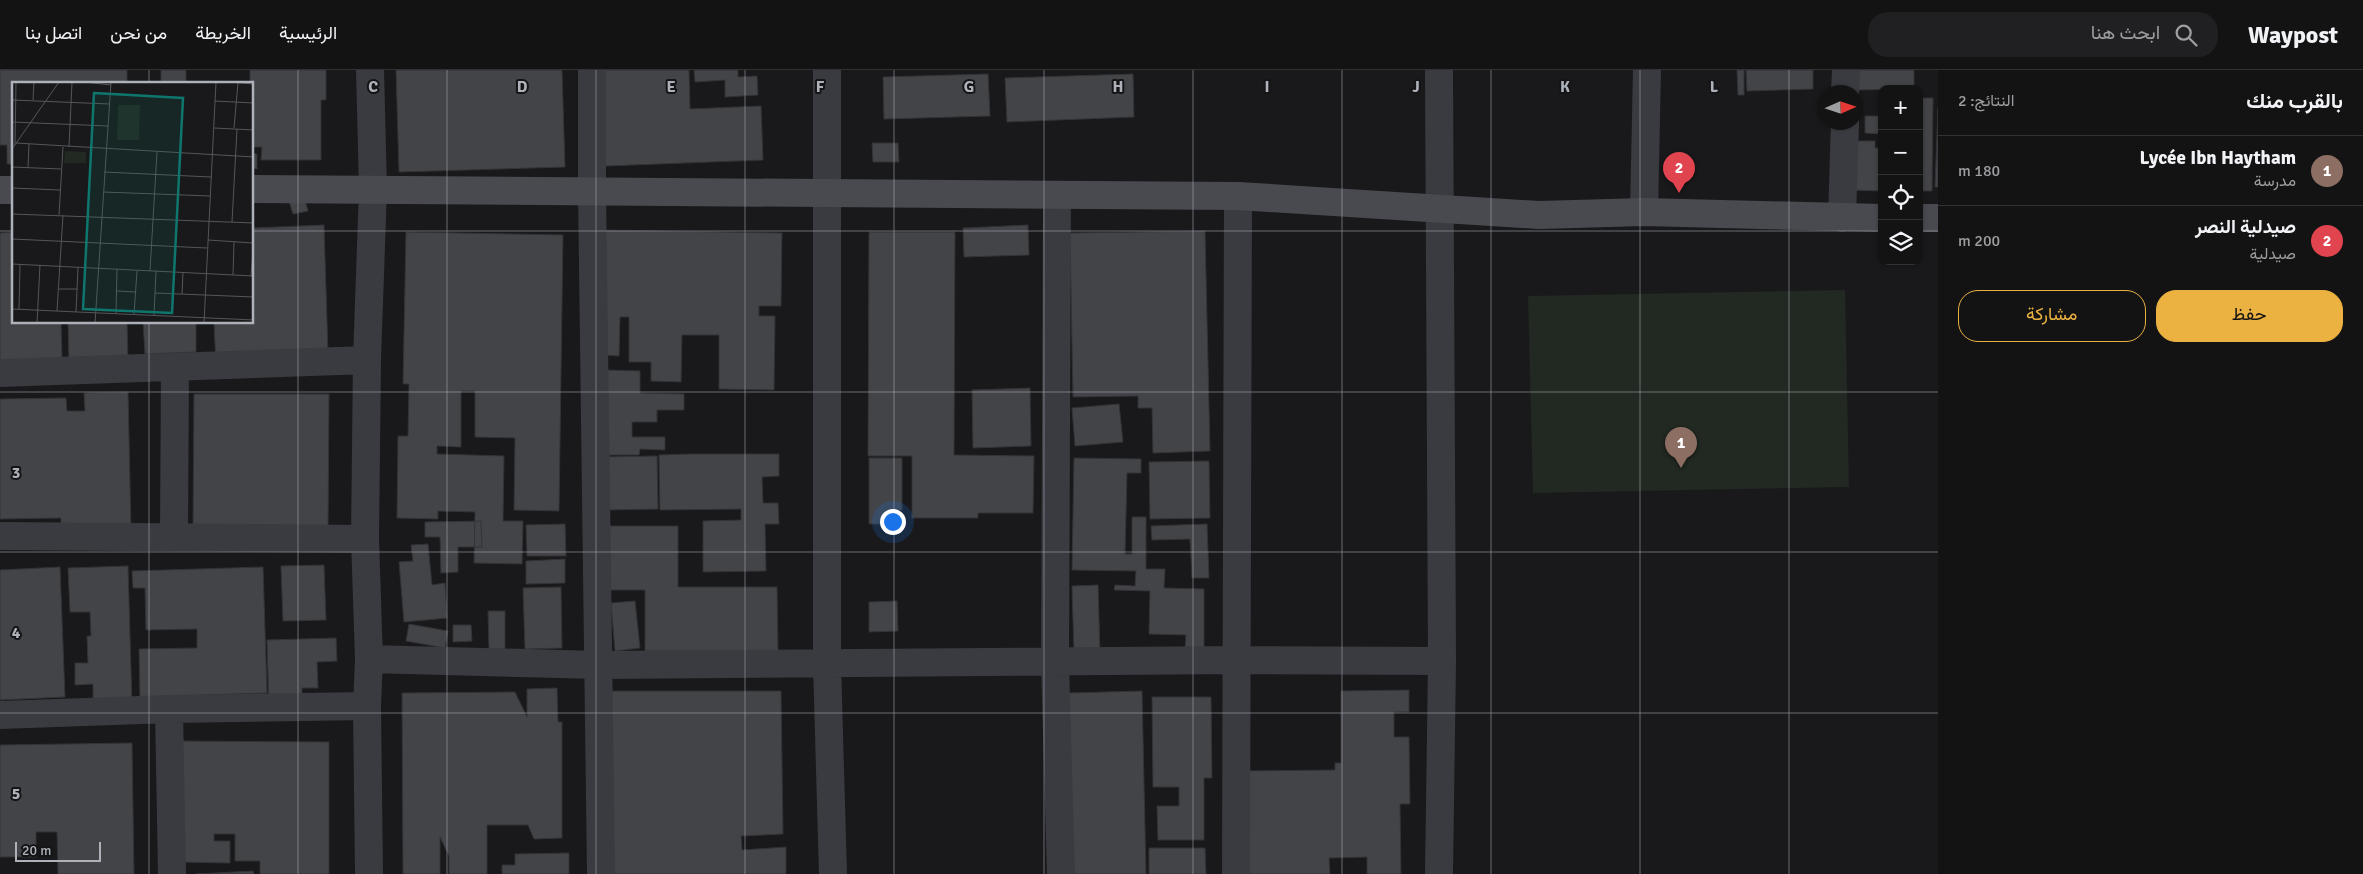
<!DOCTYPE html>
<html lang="ar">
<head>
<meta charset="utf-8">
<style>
	body { margin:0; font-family:Signika,Vazirmatn,sans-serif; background:#202022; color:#f1f3f6; direction:rtl }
	.controls { position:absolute; right:15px; top:15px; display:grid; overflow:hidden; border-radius:10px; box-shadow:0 1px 4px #0004 }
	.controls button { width:45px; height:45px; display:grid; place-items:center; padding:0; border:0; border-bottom:1px solid #323234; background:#131314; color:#f1f3f6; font:25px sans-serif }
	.compass { position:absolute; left:1818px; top:15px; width:45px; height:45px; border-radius:50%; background:#131314; box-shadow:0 1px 4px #0004; rotate:87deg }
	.scale { position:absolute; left:15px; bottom:12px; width:86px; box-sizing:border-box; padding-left:5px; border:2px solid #acb1ba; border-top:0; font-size:14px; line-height:18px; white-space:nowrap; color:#acb1ba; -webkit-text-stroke:4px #141416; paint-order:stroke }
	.you { position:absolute; left:892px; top:451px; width:18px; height:18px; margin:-12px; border:4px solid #fff; border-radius:50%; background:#1a73e8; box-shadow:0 0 0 8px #1a73e833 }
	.badge { display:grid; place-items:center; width:32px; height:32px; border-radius:50%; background:#ebb141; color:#fff; font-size:16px; font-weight:700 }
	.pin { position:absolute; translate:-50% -41px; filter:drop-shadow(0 1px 2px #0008) }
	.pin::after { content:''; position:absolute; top:26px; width:18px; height:15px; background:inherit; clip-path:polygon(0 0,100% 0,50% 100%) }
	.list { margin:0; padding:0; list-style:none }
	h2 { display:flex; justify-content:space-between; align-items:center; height:65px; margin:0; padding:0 20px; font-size:21px }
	h2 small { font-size:16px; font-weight:400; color:#9d9ea0 }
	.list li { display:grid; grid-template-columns:32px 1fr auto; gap:15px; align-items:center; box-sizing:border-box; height:70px; padding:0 20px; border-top:1px solid #323234 }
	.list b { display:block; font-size:19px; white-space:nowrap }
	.list p { margin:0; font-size:16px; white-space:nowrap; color:#9d9ea0 }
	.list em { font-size:16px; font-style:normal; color:#9d9ea0 }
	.actions { display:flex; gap:10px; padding:15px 20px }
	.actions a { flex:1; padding:11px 0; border:1px solid #ebb141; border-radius:20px; text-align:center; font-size:18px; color:#ebb141 }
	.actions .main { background:#ebb141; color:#111 }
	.icon { flex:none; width:28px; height:28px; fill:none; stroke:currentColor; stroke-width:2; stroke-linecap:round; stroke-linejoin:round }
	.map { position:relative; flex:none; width:1938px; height:804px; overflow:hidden; direction:ltr }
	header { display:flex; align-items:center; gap:30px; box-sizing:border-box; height:70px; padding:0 25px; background:#131314; border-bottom:1px solid #323234 }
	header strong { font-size:24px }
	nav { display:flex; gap:28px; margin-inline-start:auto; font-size:18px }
	.search { width:350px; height:45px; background:#202022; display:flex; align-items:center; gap:12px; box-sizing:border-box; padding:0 18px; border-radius:20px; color:#9d9ea0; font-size:19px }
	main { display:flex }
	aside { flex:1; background:#131314 }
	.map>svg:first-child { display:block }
	.green { fill:#212922 }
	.building { fill:#434448; stroke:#333337 }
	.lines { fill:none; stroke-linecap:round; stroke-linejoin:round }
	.street { stroke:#3a3b40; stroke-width:28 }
	.secondary { stroke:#484a50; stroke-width:28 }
	.grid { fill:none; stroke:#acb1ba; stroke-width:1; stroke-opacity:0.55 }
	.inset-road { fill:none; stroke:#54565b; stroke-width:1 }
	.view { fill:#0f766e; fill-opacity:0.15; stroke:#0f766e; stroke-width:2.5 }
	.inset-edge { fill:none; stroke:#acb1ba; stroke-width:2.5 }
	.grid-label { font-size:16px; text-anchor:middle; font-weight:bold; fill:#acb1ba; stroke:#141416; stroke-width:4; stroke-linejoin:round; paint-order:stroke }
</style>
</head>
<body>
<header>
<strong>Waypost</strong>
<div class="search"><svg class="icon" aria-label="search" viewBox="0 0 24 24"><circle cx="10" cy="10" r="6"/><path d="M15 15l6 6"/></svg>ابحث هنا</div>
<nav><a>الرئيسية</a><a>الخريطة</a><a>من نحن</a><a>اتصل بنا</a></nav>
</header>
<main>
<aside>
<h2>بالقرب منك<small>النتائج: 2</small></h2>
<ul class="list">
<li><span class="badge" style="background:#8d6e63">1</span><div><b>Lycée Ibn Haytham</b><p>مدرسة</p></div><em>180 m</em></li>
<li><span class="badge" style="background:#e0444e">2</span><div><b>صيدلية النصر</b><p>صيدلية</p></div><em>200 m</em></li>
</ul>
<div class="actions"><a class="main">حفظ</a><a>مشاركة</a></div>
</aside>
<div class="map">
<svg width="1938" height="804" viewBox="0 0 1938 804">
	<rect width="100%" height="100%" fill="#19191b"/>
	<path class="green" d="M1845,220L1849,417L1533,423L1528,226Z"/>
	<path class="building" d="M0,0H127V14H14V94H7V75H0Z
		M161,0H186V11H161Z
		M250,0H326V30H321V90H261L262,77H252V14H250Z
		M396,0H562L565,97L399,102Z
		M601,0H689L690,39L761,36L763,90L605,96Z
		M694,0H738V7L757,6L758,25L725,27V10L695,12Z
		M1737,0H1744V25H1738Z
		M1746,0H1813V19L1747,21Z
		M1857,0H1914V19L1857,20Z
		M988,4L990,46L884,49L883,7Z
		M1133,4L1134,47L1007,52L1005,8Z
		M1919,28H1933L1932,121H1919Z
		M1938,38V117H1935Z
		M1865,46H1882V121L1849,120V71H1875V78H1881V64L1865,63Z
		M872,73H898L899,92H873Z
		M252,83L257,84V99L252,98Z
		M304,127L308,141L293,144L289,131Z
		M324,155L328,283L216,297L214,252H252V158Z
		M1028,155L1029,185L964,187L963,158Z
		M605,160L782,163L781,236H759V246H775L774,320L719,319V265H682L681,312L651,311V292H629V247H620L619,286L604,285Z
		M1205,161L1210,381L1153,383L1152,338H1138V326L1073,327L1070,163Z
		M14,162V252H61L62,288L0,301V163Z
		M406,162L563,165L559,441L514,440L515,368L475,367V321H461V377L437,376V384L504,386L503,451H523L522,494L474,493L475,442L438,441V449L397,448L398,366H408L409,314H403Z
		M869,162H955L954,385L1034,386L1033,443H978V448H912V386H868Z
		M68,252H127L128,292L69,293Z
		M143,252H196V282L145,284Z
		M607,300L640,301V323L684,324V340H657V352H632V367H665V380L640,379L639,385H606Z
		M1030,318L1031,376L973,378L972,320Z
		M128,322L131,459L61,461V448L0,449V329L66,328L67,341H85L84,323Z
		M194,324H329L328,461L193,459Z
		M1119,334L1123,372L1075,376L1072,338Z
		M692,384H779V406L762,407L763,433H778L779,454H765L766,501L703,502V451L741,450V439L660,440L659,385Z
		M657,386L658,439L605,440L604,387Z
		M869,388H902V440H887L886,454H869Z
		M1074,388L1141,389V403H1127L1125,484H1132V447H1146V499H1165L1164,518L1204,519V580H1185L1186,565L1149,564L1150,521L1114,520L1115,515L1135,516L1136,501L1072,500Z
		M1209,391L1210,448L1150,449L1149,392Z
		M481,451L482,477H458V502L441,503L440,467H425V452Z
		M565,454L566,486H527L526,455Z
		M1207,454L1209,508H1192L1190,469L1152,470L1151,456Z
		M606,456H678V517H777L778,581H645V520H606Z
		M428,474L432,515L445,513L447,548L404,552L399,492L413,491L411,475Z
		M565,489V513L526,514V491Z
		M324,495L326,550L283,551L281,496Z
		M128,496L132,635L93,636V614L75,615V593H88L87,566H91L90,542H70L68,498Z
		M60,497L65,627L0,630V500Z
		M263,497L267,623L140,627L139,579L197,578V559L146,560L145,518H133L132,501Z
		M1098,515L1100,583H1074L1072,516Z
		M561,517L562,578L525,579L523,518Z
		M635,531L640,578L615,581L611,533Z
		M897,531L898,561L869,562V532Z
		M488,541H505V579H489Z
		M409,554L448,561L445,578L406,571Z
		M453,555H471L472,571L453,572Z
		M336,568L337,591L317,592L318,618H302V636L269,637L267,570Z
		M557,618L558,652H562V768L534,769L528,755H487V804H449V786L440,767V804H403L402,623L515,622L527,647V619Z
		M1409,620V642H1394V667H1409L1410,734H1400L1401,804H1367V787L1329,788L1330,804H1242L1241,701L1335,700V693H1341V621Z
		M610,621H781L783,764L741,766L742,780L786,777V804H612Z
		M1142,621L1146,804H1072L1068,623Z
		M1152,627H1211L1212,708H1204V770H1158L1157,736H1179V717H1153Z
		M176,671L329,672V804H260V791H235V764H214V771H230V793L176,792Z
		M132,673L134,804H58L57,762H36V787H0V675Z
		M1149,778H1205L1206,804H1149Z
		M569,783V804H502V795H515V784Z
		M253,801L254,804H196Z"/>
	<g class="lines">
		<path class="street" d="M592,0V120L601,804
			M827,0V594L833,804
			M1439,0L1442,591L1439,804
			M1845,22L1846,0
			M1057,126L1055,592L1061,804
			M1644,142L1647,0
			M1842,148L1845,52
			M0,303L367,290
			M0,466L365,469
			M174,467L175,297
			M369,589L599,595L1235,590L1442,591
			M169,639L172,804
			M0,645L169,639L367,636
			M369,804L367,636L369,589L365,469L367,290L373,119L370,0
			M1236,804L1238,126"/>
		<path class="secondary" d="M252,119L1238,126L1539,145L1644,142L1882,148
			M0,120H14
			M1919,148H1938"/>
	</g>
	<path class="grid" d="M149,0V14M298,0V804M447,0V804M596,0V804M745,0V804M894,0V804M1044,0V804M1193,0V804M1342,0V804M1491,0V804M1640,0V804M1789,0V804M0,161H14M252,161H1882M1919,161H1938M149,252V804M0,322H1938M0,482H1938M0,643H1938"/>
	<g transform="translate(12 12)">
		<rect width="241" height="241" fill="#19191b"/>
		<path d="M106,23H128L127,58H105ZM53,69L74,70V81H52Z" fill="#212922"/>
		<path class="inset-road" d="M73,0L99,3M217,0L242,2M0,18L98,22M21,18L22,0M203,19L242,21M0,40L96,44M202,46L242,48M222,46L226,1M4,61L242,75M3,63L4,0M57,65L60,0M0,67L47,0M0,85L49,87M16,86L17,62M92,90L199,95M0,106L48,108M91,110L198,114M0,132L242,141M47,133L51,65M220,140L225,47M0,157L195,166M196,158L241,161M0,182L242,194M138,189L145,70M221,193L222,160M239,194L242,156M47,207H65M105,209L124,210M143,211L242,215M170,212L171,191M0,227L242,238M7,227L8,183M45,229L51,133M64,230L66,185M104,231L105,187M122,232L125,189M142,233L144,189M25,241L28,183M83,241L99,0M192,241L204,0"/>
		<path class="view" d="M82,11L171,16L160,231L71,227Z"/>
		<rect width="241" height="241" class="inset-edge"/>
	</g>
	<g class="grid-label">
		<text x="373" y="22">C</text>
		<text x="522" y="22">D</text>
		<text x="671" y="22">E</text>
		<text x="820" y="22">F</text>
		<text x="969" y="22">G</text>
		<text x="1118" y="22">H</text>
		<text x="1267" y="22">I</text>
		<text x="1416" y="22">J</text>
		<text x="1565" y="22">K</text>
		<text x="1714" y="22">L</text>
		<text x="16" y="408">3</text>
		<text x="16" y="568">4</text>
		<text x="16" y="729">5</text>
	</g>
</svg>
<div class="controls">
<button>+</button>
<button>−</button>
<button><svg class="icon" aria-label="locate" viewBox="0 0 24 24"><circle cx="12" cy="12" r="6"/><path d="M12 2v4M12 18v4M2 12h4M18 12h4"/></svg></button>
<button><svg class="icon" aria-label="layers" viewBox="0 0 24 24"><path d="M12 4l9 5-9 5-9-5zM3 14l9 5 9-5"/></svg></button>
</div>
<svg class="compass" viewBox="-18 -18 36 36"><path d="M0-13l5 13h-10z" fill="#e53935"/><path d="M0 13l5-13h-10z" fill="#9d9ea0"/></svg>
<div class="scale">20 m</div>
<div class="you"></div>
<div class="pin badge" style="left:1681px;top:398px;background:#8d6e63">1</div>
<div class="pin badge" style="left:1679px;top:123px;background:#e0444e">2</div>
</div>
</main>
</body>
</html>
